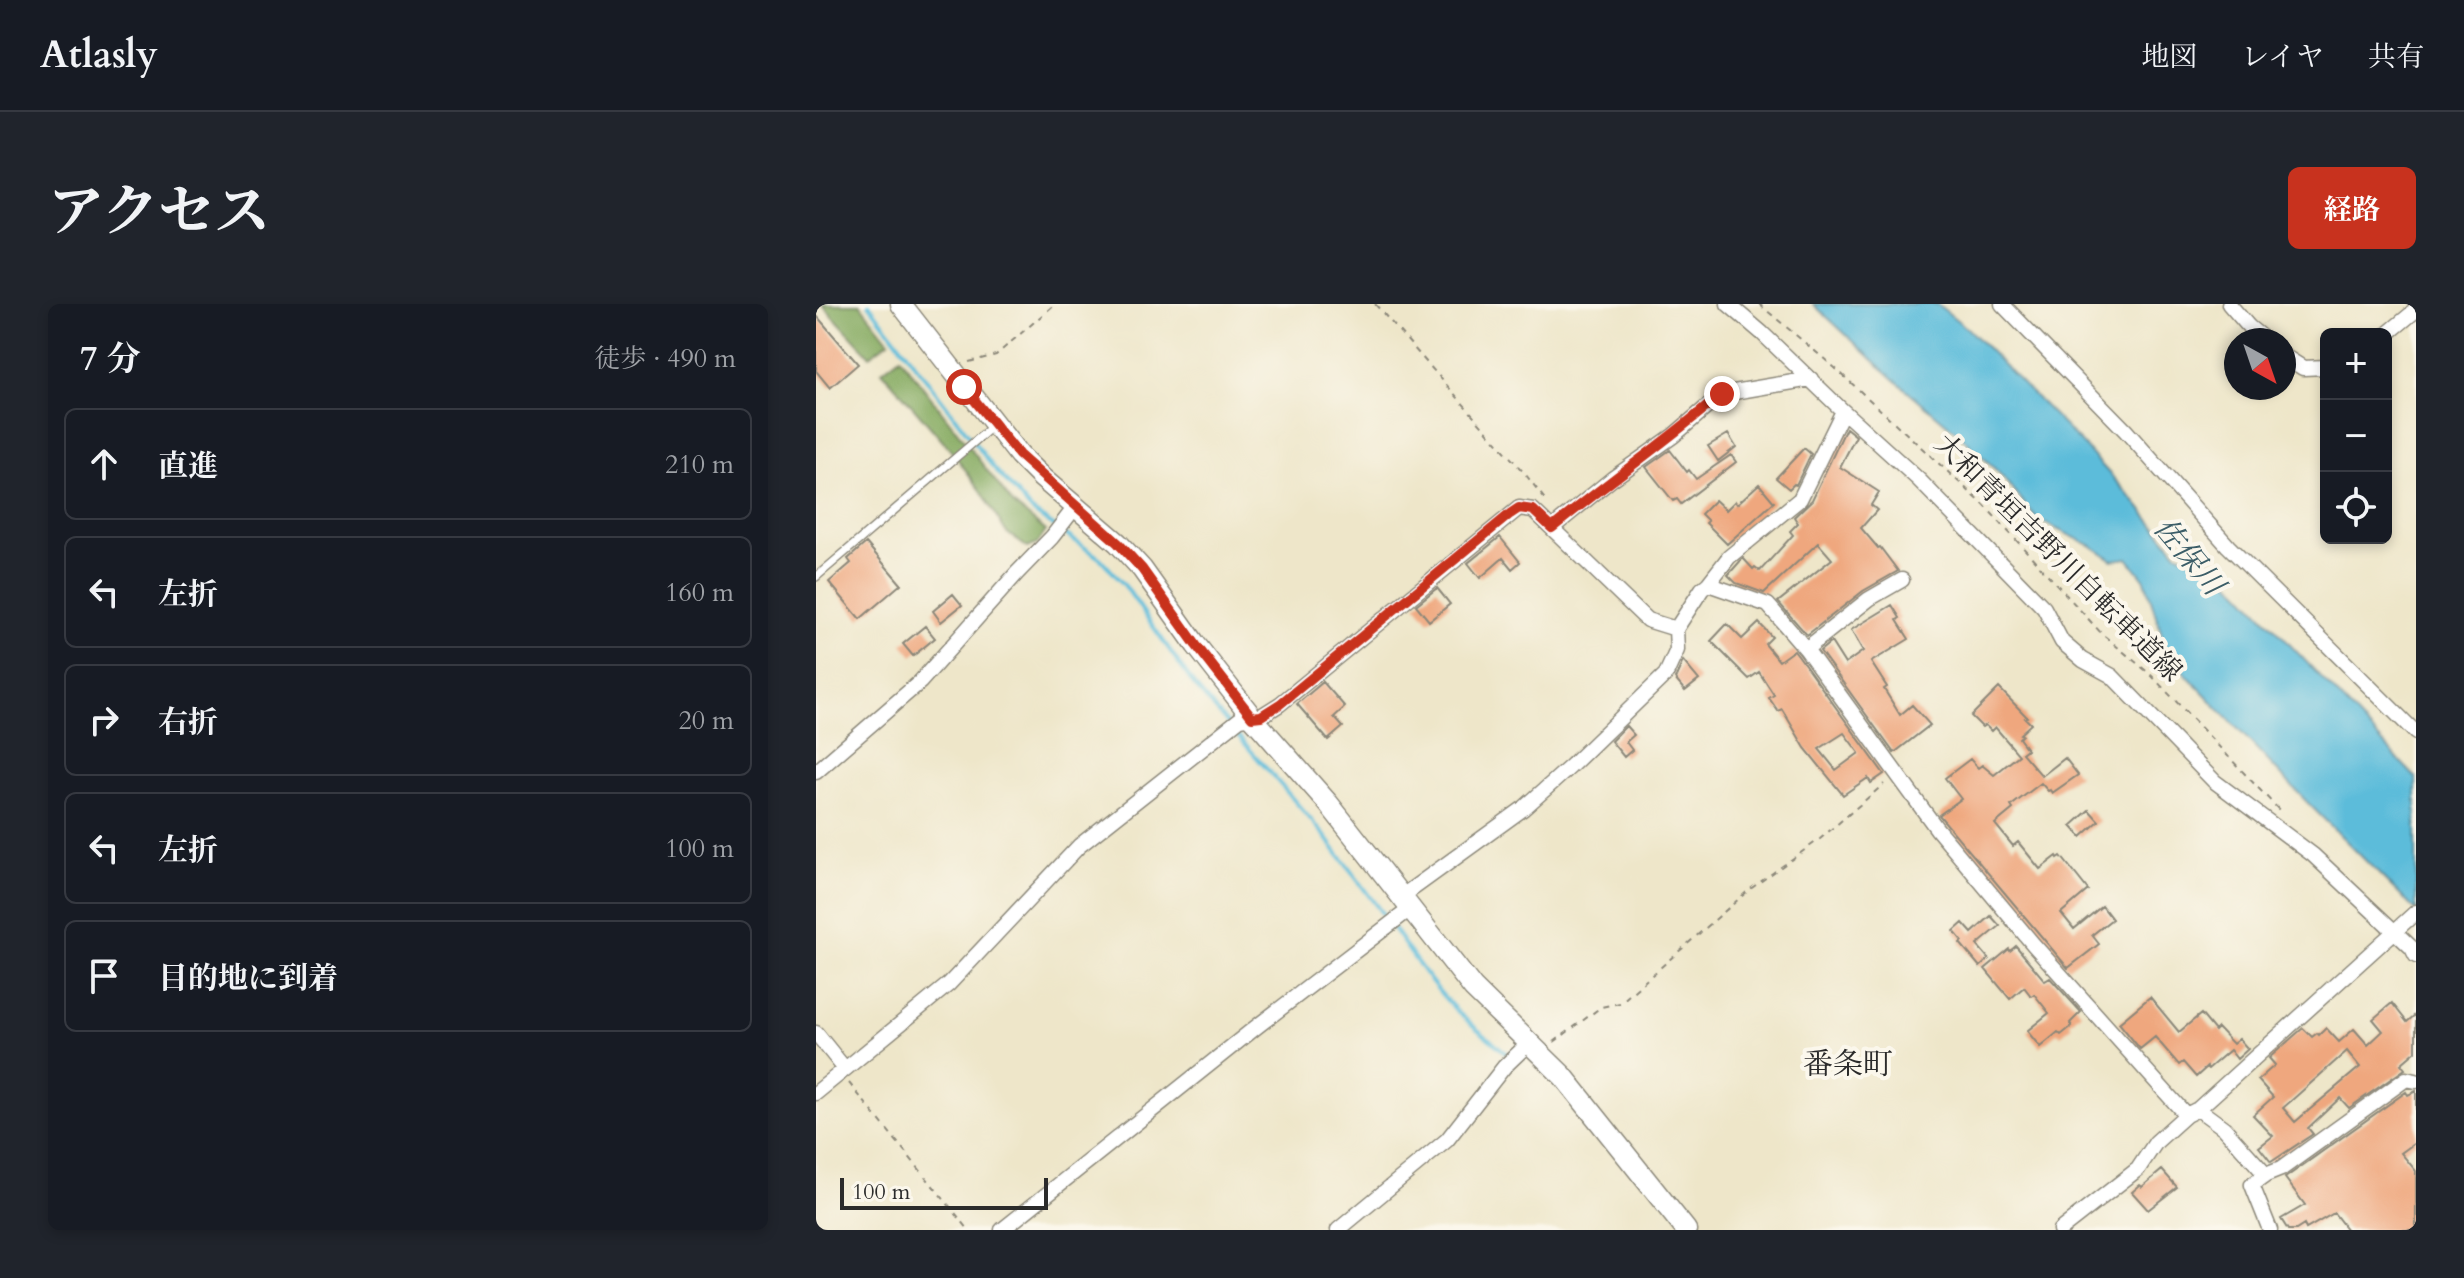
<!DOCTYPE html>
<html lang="ja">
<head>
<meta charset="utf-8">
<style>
	body { margin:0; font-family:Cardo,"Noto Serif JP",serif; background:#20242c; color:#f1f3f6 }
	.controls { position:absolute; right:24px; top:24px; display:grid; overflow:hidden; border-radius:12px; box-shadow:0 4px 12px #0003 }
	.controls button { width:72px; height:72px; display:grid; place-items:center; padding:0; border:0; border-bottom:2px solid #363941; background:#171b24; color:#f1f3f6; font:40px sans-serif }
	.compass { position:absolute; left:1408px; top:24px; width:72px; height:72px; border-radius:50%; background:#171b24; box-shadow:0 4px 12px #0003; rotate:140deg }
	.scale { position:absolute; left:24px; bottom:20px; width:208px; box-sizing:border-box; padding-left:8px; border:4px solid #2b2b2b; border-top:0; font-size:22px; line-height:28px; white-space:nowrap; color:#2b2b2b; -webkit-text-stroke:6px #fbf7ec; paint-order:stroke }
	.stop { position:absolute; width:24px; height:24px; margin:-18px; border:6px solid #c8321e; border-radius:50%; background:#fff }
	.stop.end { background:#c8321e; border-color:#fff; box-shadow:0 2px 8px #0008 }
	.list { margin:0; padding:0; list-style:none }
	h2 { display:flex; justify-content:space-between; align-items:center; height:104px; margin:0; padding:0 32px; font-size:34px }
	h2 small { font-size:26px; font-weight:400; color:#9ea1a6 }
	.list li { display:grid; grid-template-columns:52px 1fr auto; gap:24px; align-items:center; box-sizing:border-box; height:112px; margin:0 16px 16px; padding:0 16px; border:2px solid #363941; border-radius:12px }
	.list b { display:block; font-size:30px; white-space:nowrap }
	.list em { font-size:26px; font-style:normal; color:#9ea1a6 }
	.icon { flex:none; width:44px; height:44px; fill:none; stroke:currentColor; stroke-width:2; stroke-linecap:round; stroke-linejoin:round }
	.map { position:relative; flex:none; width:1600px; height:926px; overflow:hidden; border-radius:12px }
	header { display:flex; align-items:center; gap:48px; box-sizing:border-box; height:112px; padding:0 40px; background:#171b24; border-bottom:2px solid #363941 }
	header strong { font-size:38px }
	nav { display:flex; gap:44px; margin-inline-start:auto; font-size:28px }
	.intro { display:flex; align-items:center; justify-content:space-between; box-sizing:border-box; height:192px; padding:0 48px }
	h1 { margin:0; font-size:56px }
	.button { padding:20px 36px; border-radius:12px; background:#c8321e; color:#fff; font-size:28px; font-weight:700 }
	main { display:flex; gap:48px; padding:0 48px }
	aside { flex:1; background:#171b24; border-radius:12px; box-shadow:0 4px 12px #0003 }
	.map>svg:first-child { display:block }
	.forest { fill:#85aa60; stroke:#586a46; stroke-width:2 }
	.water { fill:#5cbcda; stroke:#447482; stroke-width:2 }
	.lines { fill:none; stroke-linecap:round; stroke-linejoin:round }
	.stream { stroke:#5cbcda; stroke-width:4 }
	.building { fill:#efa77e; fill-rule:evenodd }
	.lane-casing { stroke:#8c887a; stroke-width:10 }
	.street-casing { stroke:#8c887a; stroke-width:17 }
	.secondary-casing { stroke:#8c887a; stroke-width:23 }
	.path { stroke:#8c887a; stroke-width:2; stroke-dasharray:6 6; stroke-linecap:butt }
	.lane { stroke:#fff; stroke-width:7 }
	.street { stroke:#fff; stroke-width:14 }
	.secondary { stroke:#fff; stroke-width:20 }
	.route { stroke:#c8321e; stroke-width:10 }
	.labels { text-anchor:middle; stroke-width:8; stroke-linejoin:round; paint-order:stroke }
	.street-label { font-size:28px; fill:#2b2b2b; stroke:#fbf7ec }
	.water-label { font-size:30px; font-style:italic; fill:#3c5e68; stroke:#fbf7ec }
	.neighbourhood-label { font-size:30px; fill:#2b2b2b; stroke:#fbf7ec }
</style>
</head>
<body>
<header>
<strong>Atlasly</strong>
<nav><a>地図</a><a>レイヤ</a><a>共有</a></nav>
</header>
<div class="intro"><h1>アクセス</h1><a class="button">経路</a></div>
<main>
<aside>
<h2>7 分<small>徒歩 · 490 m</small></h2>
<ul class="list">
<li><svg class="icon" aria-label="ahead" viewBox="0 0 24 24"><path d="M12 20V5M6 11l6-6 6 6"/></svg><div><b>直進</b></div><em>210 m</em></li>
<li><svg class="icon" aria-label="left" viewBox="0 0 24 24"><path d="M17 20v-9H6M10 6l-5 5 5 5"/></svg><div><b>左折</b></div><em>160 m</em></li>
<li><svg class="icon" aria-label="right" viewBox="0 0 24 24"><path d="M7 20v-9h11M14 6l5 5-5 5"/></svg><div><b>右折</b></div><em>20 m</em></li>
<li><svg class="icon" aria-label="left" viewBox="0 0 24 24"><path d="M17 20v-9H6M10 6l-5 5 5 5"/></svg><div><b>左折</b></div><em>100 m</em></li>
<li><svg class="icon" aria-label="arrive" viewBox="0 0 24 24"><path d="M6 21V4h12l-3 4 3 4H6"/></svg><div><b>目的地に到着</b></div></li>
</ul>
</aside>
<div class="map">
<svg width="1600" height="926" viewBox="0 0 1600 926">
	<rect width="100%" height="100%" fill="#fbf7ec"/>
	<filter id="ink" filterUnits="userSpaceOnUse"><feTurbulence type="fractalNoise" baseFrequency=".0125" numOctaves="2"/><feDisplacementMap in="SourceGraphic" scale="16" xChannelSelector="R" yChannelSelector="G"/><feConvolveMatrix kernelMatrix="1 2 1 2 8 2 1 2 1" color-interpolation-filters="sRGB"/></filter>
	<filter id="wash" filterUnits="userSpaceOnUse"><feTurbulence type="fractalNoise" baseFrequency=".006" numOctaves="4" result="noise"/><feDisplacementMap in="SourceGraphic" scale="32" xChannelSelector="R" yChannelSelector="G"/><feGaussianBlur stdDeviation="1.8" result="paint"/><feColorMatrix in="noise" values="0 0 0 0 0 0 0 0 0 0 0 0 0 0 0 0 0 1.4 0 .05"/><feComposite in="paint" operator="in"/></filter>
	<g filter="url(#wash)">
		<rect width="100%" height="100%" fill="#eee6c9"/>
		<path class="forest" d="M6,0H44L73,37L54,52Z
			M84,53L197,200L230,227L221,240L212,244L190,228L166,188L136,148L66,67Z"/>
		<path class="water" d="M997,0H1121L1152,25L1271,145L1321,200L1361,249L1411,274L1600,474V607L1490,497L1352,351L1329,276L1312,254L1297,256L1274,241L1222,216L1182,168L1144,131L1078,75Z"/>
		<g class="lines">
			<path class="stream" d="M53,0L177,163L216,207L285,255L309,282L378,381L509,532L571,616
				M576,623C597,652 616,682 641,707C657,724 677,736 693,752"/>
		</g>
		<g id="blocks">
			<path class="building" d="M0,11L42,60L14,84L0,67Z
				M1030,124L1040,132L1024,163L1063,188L1055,201L1061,206L1045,224L1062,244L1064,243L1082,267L1047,287L991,331L962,298L1016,255L1002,239L948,289L920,279L912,271L927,254L937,265L939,263L944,267L977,231L974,227L982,219L978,213L996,196Z
				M912,130L920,143L902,157L892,142Z
				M988,144L995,150L980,181L978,180L973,185L960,174Z
				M854,146L871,168L873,166L880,175L915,151L920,158L865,200L861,195L857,197L830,163Z
				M943,180L958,198L911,240L890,219L892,217L885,210L899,196L910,206L919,197L921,200Z
				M684,233L704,258L696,265L687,254L664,274L652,259Z
				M50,239L85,280L44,315L13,278L35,259L32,255Z
				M621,284L634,300L613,317L600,301Z
				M137,290L146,301L125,318L117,307Z
				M1076,301L1084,314L1081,316L1093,335L1055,358L1071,383L1068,385L1084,411L1096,401L1114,421L1078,449L1004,347L1015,338L1029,360L1047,347L1035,326Z
				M943,319L956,333L949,340L963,357L978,346L982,351L1068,470L1055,479L1052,474L1027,491L989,444L966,405L962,407L953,394L958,391L943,368L933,375L895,337L911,320L926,335ZM1028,429L1043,449L1020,466L1003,445Z
				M109,322L119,334L97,352L87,340Z
				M867,357L883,376L869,387L859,375Z
				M507,378L529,403L518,413L527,423L512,436L481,400Z
				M1183,384L1211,413L1209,414L1215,420L1204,430L1206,431L1203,434L1211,445L1206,449L1226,472L1249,454L1262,471L1236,489L1234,486L1232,487L1225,479L1195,502L1197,505L1179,520L1197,542L1202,538L1224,565L1241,552L1242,554L1245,552L1272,586L1245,609L1258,625L1286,602L1296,615L1276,631L1283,640L1252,664L1123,511L1145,495L1129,474L1154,455L1162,464L1166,461L1178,471L1203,451L1179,423L1175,427L1169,421L1166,423L1155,412Z
				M810,422L818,431L810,438L816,446L808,453L795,437Z
				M1273,506L1283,517L1265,533L1255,522Z
				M1175,612L1184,622L1161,641L1173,655L1164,663L1144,639L1146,637L1138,627L1147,619L1156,629Z
				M1200,642L1229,677L1234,674L1265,708L1254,719L1256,722L1245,731L1242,728L1224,743L1211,727L1233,709L1218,690L1215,692L1208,683L1194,695L1169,665L1193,645L1194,647Z
				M1334,693L1363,728L1385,710L1399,727L1402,724L1417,740L1423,735L1432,745L1421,755L1414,746L1392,765L1391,763L1380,773L1367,758L1363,761L1339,733L1324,745L1303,719Z
				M1576,699L1591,718L1600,710V747L1585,760L1589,765L1533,804L1524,794L1492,824L1497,830L1455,858L1443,843L1457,832L1437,811L1457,793L1442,776L1459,761L1453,754L1487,724L1496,733L1501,729L1503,731L1510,724L1523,738L1538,725L1552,741L1567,727L1557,715ZM1531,747L1544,763L1479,818L1467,804Z
				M1600,787V838L1585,849L1600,867V926H1531L1518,909L1490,925L1488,921L1480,926H1472L1465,915L1489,901L1469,874L1590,788L1592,791Z
				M1346,866L1361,883L1332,906L1316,888L1324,881L1326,883Z"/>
		</g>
	</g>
	<g filter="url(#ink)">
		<use href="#blocks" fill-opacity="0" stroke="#8c887a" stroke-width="2"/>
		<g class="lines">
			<g class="lane-casing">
				<path id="lane" d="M0,273L178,121"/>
			</g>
			<g class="street-casing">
				<path id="street" d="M912,0L946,29L1027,107L1103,176L1228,304L1246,338L1267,356L1296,372L1398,477L1497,551L1596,644L1600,652
					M1186,0L1310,127L1412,242L1600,429
					M1413,0L1433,23L1449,36
					M1570,31L1600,6
					M1468,52L1487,64L1510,63
					M736,224L796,175L857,132L906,90L995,75
					M892,280L952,301L990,345L1121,525L1217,640L1370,811
					M990,345L1053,295L1086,276
					M0,468L104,378L201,269L236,233L260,202
					M585,593L708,504L754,463L850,370L861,346L860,325L886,285L892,280L913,253L984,195L1027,107
					M0,729L29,765
					M0,789L133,680L263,542L424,415L445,412L464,400L703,204L717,206L831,316L860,325
					M1382,805L1408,824L1450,871
					M186,926L439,724L594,605
					M522,926L631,836L688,763L713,739
					M1244,926L1322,865L1340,838L1370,811L1382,805L1600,608
					M1454,926L1436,881L1450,871L1465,865L1590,775L1600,777"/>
			</g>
			<g class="secondary-casing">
				<path id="secondary" d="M85,0L203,151L226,174L302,239L326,265L380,341L436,413L512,499L657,684L747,772L870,926"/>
			</g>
			<path class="path" d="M559,0L710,171L731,198
				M943,0L1019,64L1169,202L1286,330L1334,370L1466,509
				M153,58L180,51L239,0
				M738,738L785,703L804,699L933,586L1004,535L1068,480
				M33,779L153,926"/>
			<use href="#lane" class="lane"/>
			<use href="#street" class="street"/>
			<use href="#secondary" class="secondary"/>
		</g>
	</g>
	<g class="lines" filter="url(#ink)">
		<path class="route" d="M148,83L203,151L302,239L326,265L380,341L436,413L445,412L464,400L694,210L703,204L717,206L736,224C792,178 851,137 906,90"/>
	</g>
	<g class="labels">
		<g class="street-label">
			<text transform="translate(1243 253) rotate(45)" y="10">大和青垣吉野川自転車道線</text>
		</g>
		<g class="water-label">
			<text transform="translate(1373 252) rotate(50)" y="10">佐保川</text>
		</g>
		<g class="neighbourhood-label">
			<text x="1032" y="770">番条町</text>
		</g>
	</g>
</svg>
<div class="controls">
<button>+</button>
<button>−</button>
<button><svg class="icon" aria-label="locate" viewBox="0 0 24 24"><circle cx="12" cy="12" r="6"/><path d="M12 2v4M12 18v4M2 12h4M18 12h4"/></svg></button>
</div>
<svg class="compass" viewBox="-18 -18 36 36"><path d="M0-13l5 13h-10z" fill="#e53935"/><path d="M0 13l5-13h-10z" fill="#9ea1a6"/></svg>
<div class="scale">100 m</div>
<div class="stop" style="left:148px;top:83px"></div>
<div class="stop end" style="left:906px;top:90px"></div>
</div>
</main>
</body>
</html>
